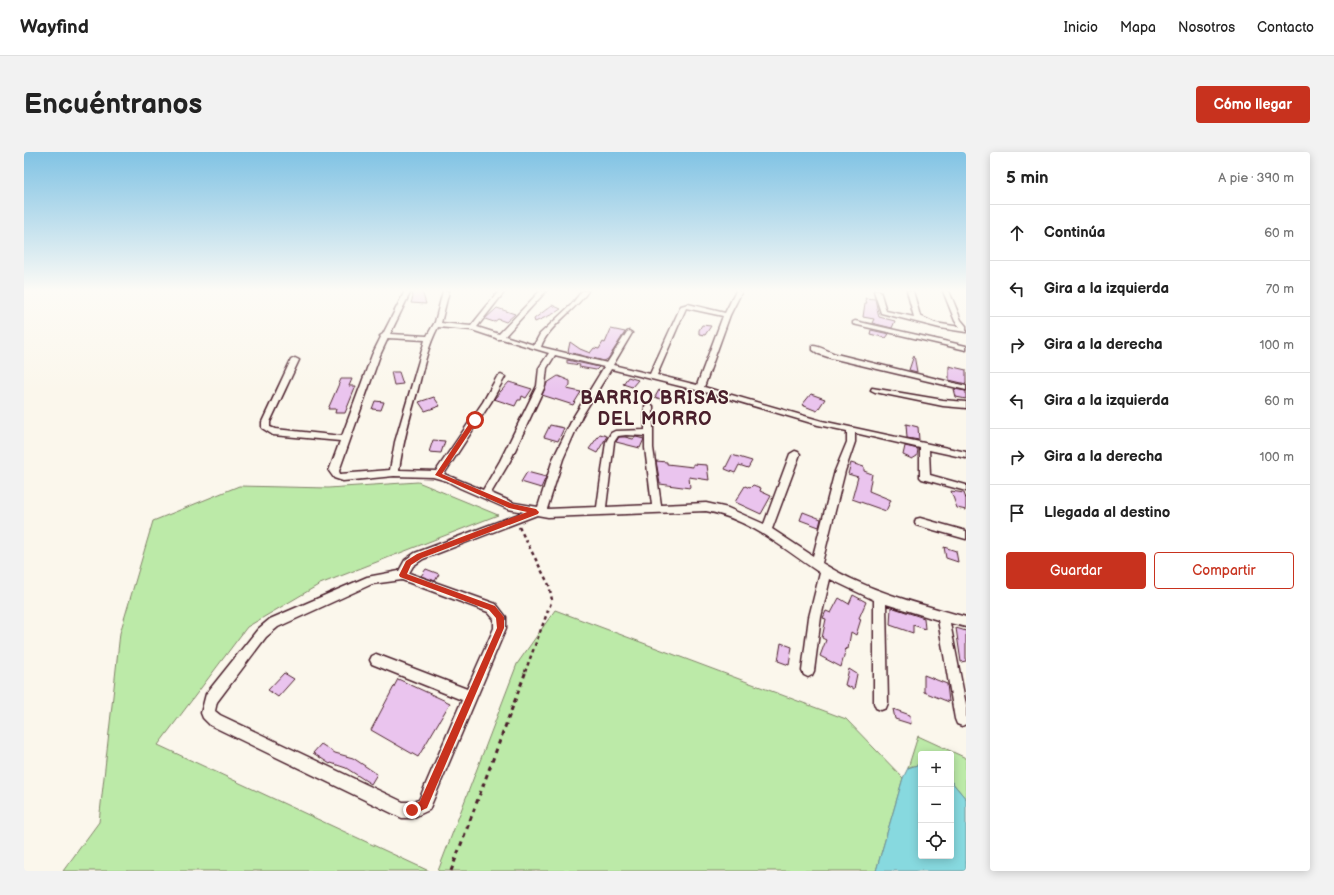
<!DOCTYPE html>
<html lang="es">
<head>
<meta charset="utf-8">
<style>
	body { margin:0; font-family:"Balsamiq Sans",sans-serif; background:#f2f2f2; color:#222 }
	.controls { position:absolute; right:12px; bottom:12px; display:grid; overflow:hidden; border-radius:4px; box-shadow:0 2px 10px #0003 }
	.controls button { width:36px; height:36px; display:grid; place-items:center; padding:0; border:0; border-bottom:1px solid #e0e0e0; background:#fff; color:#222; font:20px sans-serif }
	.stop { position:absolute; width:12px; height:12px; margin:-9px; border:3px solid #c8321e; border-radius:50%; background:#fff }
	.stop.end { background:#c8321e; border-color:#fff; box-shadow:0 1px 4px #0008 }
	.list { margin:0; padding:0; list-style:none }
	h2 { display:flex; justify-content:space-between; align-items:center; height:52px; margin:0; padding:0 16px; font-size:17px }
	h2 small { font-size:13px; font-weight:400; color:#767676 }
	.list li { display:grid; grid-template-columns:26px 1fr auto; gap:12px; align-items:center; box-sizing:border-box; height:56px; padding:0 16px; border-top:1px solid #e0e0e0 }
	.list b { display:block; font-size:15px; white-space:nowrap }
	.list em { font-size:13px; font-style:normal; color:#767676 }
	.actions { display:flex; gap:8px; padding:12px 16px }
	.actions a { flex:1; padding:9px 0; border:1px solid #c8321e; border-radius:4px; text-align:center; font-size:14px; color:#c8321e }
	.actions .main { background:#c8321e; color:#fff }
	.icon { flex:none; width:22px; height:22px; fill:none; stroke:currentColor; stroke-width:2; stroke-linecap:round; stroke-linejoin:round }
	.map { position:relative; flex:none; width:942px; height:719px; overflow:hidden; border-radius:4px }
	header { display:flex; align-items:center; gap:24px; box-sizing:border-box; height:56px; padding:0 20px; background:#fff; border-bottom:1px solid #e0e0e0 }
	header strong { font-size:19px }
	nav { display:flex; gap:22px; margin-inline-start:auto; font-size:14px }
	.intro { display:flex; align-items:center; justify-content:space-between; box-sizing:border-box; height:96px; padding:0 24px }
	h1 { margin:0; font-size:28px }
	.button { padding:10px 18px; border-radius:4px; background:#c8321e; color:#fff; font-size:14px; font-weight:700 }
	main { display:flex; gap:24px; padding:0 24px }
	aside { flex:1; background:#fff; border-radius:4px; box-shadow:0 2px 10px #0003 }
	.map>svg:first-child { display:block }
	.green { fill:#bceaa8; stroke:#83846a }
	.water { fill:#87d9df; stroke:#6f8f97 }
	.building { fill:#eac4ee; stroke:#4a1f2b }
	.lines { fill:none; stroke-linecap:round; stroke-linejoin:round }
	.minor-casing { stroke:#4a1f2b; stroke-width:3 }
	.path-far1 { stroke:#4a1f2b; stroke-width:2.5; stroke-dasharray:3.5 3.5; stroke-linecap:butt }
	.path { stroke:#4a1f2b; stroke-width:3; stroke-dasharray:4.5 4.5; stroke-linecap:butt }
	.minor { fill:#fbf7ec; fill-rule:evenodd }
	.route { fill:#c8321e }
	.labels { text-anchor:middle; stroke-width:3; stroke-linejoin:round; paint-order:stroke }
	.district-label { font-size:18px; font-weight:bold; letter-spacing:1px; fill:#4a1f2b; stroke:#fbf7ec }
</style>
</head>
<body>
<header>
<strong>Wayfind</strong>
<nav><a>Inicio</a><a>Mapa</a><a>Nosotros</a><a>Contacto</a></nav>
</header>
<div class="intro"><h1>Encuéntranos</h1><a class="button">Cómo llegar</a></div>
<main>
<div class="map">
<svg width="942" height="719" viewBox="0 0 942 719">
	<rect width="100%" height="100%" fill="#fbf7ec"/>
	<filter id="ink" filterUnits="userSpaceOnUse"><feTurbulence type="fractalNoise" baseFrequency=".025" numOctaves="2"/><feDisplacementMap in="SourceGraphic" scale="8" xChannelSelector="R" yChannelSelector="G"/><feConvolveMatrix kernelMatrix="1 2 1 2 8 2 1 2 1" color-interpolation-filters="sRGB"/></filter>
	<g filter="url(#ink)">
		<path class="green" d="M394,330L474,363L296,432L223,475L134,593L405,719H39L75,670L96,481L129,369L215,334L304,336Z
			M531,458L822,567L879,626L852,719H414L493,512Z
			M894,584L942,606V647L927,629V602H897V614H888L884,616Z"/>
		<path class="water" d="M893,613L897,614V704H927V629L942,647V719H852L879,626L884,616Z"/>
		<path class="building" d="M398,139L402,152L387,151L389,145L388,140Z
			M841,146L851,147L855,165L871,169L868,176L848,171L850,167L839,165L841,151H843Z
			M528,153L537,157L529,162L511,170L510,167Z
			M473,156L491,162L482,170L474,167L470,170L461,167Z
			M678,173L687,174L681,183L675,182V178Z
			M587,177L601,180L584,207L580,209L544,200L546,190L556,197L566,201L570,196L575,197L579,190L581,191Z
			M847,178L865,182L862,186L846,182Z
			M890,203L893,220L885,218Z
			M543,208L575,215L572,218L555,215L556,213L543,211Z
			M925,214L942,218V232L925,228Z
			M367,220H375L379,232L370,233Z
			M534,224L546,229V233L543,237L557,240L549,253L518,243L523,231Z
			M604,225L614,228L608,235L599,232Z
			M317,227H328L325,234H332L321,261H311L312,257H304Z
			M485,230L508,237L502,246L498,244L497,248H494L491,254L470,247Z
			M930,237L942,239V247L932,245Z
			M635,238L646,242L642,249L631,245Z
			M787,242L801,247L793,259L778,253Z
			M410,245L416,254L401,259L395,250Z
			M351,249L360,250L357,258L348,257Z
			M882,272L894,275L895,288L883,286Z
			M526,273L540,276L534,289L520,285Z
			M576,282L583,284L573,301L565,297Z
			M595,285H601L609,287L612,285L620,287L616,296L592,290Z
			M409,288L421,289L417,301L405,300Z
			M881,294L894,297L893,304L888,307L879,303Z
			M708,303L728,309L724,316L715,313L711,321L701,317Z
			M632,309L643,310V312L669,315V312L683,313L685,328L665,325L666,336L636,332Z
			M827,311L840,315V319L848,322L845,339L867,348L862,359L828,347L834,325L824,322Z
			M503,320L522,325L517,336L497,330Z
			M729,333L737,336L736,339L747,344L737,362L711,350L721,334L726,336Z
			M927,339L940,341L942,347V358L933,356Z
			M779,360L797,367L795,375L776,368Z
			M920,395L932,399L934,410L922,406Z
			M402,417L415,422L411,429L397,424Z
			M829,443L842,450L835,466L837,467L832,483L827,480L824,497L822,496L817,515L796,504L802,488L798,486L802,467L799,466L802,459L807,461L815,446L825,452Z
			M867,455L900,466L901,477L889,473V481L866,473Z
			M932,476L942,479V509L937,510Z
			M757,491L768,495L765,513L754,509Z
			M825,517L833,522L830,537L821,533Z
			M260,521L270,527L254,545L244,538Z
			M900,523L923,532L925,550L900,540Z
			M374,527L426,551L394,605L347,578Z
			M869,557L886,563L887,572L871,567Z
			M297,592L311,601L329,606L353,622L347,632L322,616L307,611L306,612L289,601Z"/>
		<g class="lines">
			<g class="minor-casing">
				<path id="minor" d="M381,139H387L366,182L403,184L411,170L419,139H425L417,171L447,174L475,139H481L453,175L475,182L516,139H522L481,184L510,193L516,182L547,153L558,139H564C552,158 523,175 517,195L583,211L603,180L605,179L608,181L589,213L626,222L657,154L664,152L701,161L712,139H718L706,163L680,235L798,269L942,300V306L905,298L906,323L942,333V339L898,327L896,325V296L831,281V290L821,319L798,411C843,439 892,451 942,465V475L926,471L942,553V572L938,574L933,572L931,567L914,468L862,452L864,551L862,556L857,558L852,556L850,551V448L806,427L797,465L790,519L788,523L784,525L780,523L778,519L785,465L796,421C760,397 726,367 682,359L524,365L513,363L399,407L389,414L385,421L472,452L482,465V476L405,658L388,666H378L186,573L179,566L177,561L182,542L234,477L246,467L343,425L375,419L381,408L391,401L500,360L484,357L436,336L423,329L409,325L370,324L319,329L310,326L305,319L316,289L249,283L238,276V270L267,208L271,206L275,208L246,270V275L251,277L318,284L348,203L357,185L356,184L359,182ZM662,156L699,164L673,233L633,223ZM414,175L448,178L472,186L473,187H478L525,201L515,216L513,234L476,309L459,338L420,322L467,250L481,225L477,223L473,225L459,250L412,319L375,318C379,290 386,264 394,237C399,216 404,194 414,175ZM364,186L401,188L371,290L366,318L316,322L315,319L356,203ZM531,203L580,215L550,264L529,307L514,355L490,351L467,341L486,309L521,234L523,216ZM587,217L692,243L794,273L823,279V290L811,319L789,404L748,377L776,302L774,300L771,299L766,302L740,372L704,356L682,351L637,353L629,296V254L625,251L621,254V278L591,279L587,281L582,290L573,355L523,357L539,307L558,264ZM602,283L621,284V296L628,353L582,355L590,290L594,284ZM378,428L464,460L470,467V476L443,537L352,502L348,504L346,508L348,512L438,548L395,648L388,650H379L196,563L191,559L193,550L242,485L254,475L348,432Z
					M850,139H856L862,159L890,165L883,139H889L896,164L911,171L936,175L931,169L919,139H925L937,168L942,174V180L916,176L857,161Z
					M831,169L942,194V198L829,172V170Z
					M789,194C796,194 805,200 812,202L942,234V238L807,206L795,202L789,198Z
					M848,236L919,248L942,250V256L919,254L851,240L847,238Z
					M896,366L942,379V387L892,373L891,370L892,367Z"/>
			</g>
			<path class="path-far1" d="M495,375L525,433L528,448L501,520"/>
			<path class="path" d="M427,719L502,519"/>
			<use href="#minor" class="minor"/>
		</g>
	</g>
	<linearGradient id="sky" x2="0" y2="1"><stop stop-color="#81c3e4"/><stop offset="0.58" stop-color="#fdfbf6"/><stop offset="1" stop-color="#fdfbf6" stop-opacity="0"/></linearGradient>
	<rect width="942" height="239" fill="url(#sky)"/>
	<path class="route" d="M449,266L454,268L418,322L489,352L512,357L515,360L514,362L398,406L387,413L383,422L471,454L480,465V476L403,656L388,663L385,662L383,658L385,655L396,649L473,476L472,466L465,458L376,425L375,423L382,409L393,402L503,360L485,356L411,323Z"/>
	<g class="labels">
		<g class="district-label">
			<text x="631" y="252">BARRIO BRISAS<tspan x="631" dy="21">DEL MORRO</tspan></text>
		</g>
	</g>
</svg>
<div class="controls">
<button>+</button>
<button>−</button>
<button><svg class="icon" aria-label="locate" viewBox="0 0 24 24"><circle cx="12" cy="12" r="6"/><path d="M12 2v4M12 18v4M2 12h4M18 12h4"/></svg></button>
</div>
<div class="stop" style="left:451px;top:268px"></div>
<div class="stop end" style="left:388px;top:658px"></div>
</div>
<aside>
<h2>5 min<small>A pie · 390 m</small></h2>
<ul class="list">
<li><svg class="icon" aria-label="ahead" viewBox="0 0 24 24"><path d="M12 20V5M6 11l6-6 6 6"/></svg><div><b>Continúa</b></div><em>60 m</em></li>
<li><svg class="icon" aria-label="left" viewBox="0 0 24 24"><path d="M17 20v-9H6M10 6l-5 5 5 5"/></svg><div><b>Gira a la izquierda</b></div><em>70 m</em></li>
<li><svg class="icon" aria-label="right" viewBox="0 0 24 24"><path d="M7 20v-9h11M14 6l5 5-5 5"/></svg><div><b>Gira a la derecha</b></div><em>100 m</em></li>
<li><svg class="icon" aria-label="left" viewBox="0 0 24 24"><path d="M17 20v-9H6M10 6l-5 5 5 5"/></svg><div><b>Gira a la izquierda</b></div><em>60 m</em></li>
<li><svg class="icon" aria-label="right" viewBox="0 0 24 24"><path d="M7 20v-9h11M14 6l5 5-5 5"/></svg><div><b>Gira a la derecha</b></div><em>100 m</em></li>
<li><svg class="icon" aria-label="arrive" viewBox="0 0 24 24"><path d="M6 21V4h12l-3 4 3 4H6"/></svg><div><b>Llegada al destino</b></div></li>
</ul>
<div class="actions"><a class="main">Guardar</a><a>Compartir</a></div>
</aside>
</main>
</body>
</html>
